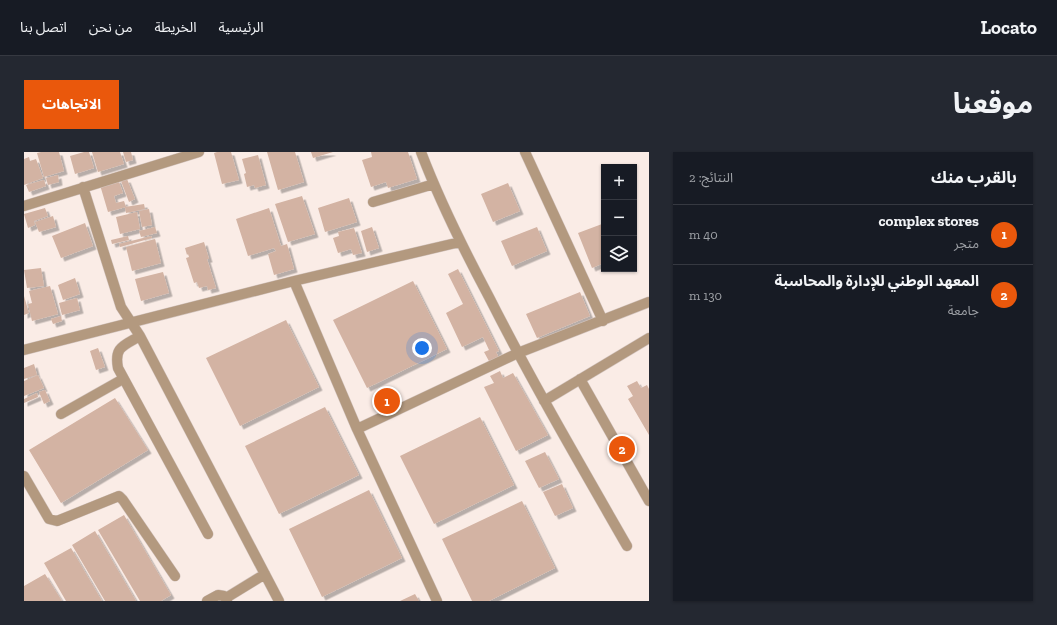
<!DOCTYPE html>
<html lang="ar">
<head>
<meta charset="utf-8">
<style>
	body { margin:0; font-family:"Zilla Slab","Noto Sans Arabic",serif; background:#242831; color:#f1f3f6; direction:rtl }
	.controls { position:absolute; right:12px; top:12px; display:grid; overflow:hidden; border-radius:0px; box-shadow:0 1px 3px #0004 }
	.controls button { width:36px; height:36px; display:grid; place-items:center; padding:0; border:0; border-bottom:1px solid #363941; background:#171b24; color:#f1f3f6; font:20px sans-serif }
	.you { position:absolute; left:398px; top:196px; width:14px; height:14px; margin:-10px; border:3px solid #fff; border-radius:50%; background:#1a73e8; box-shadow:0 0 0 6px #1a73e833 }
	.badge { display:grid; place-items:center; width:26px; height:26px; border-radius:50%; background:#ea580c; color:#fff; font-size:13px; font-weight:700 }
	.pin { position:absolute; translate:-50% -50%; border:2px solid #fff; box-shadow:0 1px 4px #0006 }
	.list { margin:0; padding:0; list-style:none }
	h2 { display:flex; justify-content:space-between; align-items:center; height:52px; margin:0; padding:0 16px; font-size:17px }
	h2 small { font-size:13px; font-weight:400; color:#9ea1a6 }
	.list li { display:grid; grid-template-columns:26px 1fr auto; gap:12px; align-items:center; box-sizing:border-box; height:60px; padding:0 16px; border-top:1px solid #363941 }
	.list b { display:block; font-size:15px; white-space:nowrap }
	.list p { margin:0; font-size:13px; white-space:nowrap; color:#9ea1a6 }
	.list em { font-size:13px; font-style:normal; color:#9ea1a6 }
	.icon { flex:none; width:22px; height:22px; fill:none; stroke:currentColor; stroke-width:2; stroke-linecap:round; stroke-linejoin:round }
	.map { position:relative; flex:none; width:625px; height:449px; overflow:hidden; direction:ltr; border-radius:0px }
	header { display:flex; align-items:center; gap:24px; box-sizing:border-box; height:56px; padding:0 20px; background:#171b24; border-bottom:1px solid #363941 }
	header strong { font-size:19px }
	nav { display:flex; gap:22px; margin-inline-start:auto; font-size:14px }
	.intro { display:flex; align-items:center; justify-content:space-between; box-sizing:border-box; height:96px; padding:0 24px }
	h1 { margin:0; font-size:28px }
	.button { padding:10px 18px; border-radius:0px; background:#ea580c; color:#fff; font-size:14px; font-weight:700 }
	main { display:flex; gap:24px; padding:0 24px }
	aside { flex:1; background:#171b24; border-radius:0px; box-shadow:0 1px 3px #0004 }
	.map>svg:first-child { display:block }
	.building { fill:#d3b3a3; filter:url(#shadow) }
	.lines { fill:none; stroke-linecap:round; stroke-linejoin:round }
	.minor-casing { stroke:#d4c6c1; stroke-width:11 }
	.minor { stroke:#b3997f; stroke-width:10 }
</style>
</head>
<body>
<header>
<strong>Locato</strong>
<nav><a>الرئيسية</a><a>الخريطة</a><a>من نحن</a><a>اتصل بنا</a></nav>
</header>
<div class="intro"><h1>موقعنا</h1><a class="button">الاتجاهات</a></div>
<main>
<aside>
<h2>بالقرب منك<small>النتائج: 2</small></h2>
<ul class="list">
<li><span class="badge">1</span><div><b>complex stores</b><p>متجر</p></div><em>40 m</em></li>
<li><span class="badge">2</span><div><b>المعهد الوطني للإدارة والمحاسبة</b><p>جامعة</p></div><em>130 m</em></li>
</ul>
</aside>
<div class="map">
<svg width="625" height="449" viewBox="0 0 625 449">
	<defs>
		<filter id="shadow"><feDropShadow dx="3.5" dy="3.5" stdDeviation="0" flood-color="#0004"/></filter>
	</defs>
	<rect width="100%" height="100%" fill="#faece6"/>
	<path class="building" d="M17,0H35L40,19L20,25L13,1Z
		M60,0H65L70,16L51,22L46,4Z
		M68,0H96L100,12L74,20Z
		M99,0H107L109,8L102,10Z
		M193,0H207L215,28L198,32L190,1Z
		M243,0H271L280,30L254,38Z
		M287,0H309L289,6Z
		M347,0H384L393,27L364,36L362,30L347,35L338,8L348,5Z
		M234,3L242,33L231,36L230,33L223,35L220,22L222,21L218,7Z
		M5,5L6,9L12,7L19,26L0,33V7Z
		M34,23L35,30L24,33L22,26Z
		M94,27L99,41L90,44L92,51L100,49L102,55L84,60L76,33Z
		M103,27L111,47L105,50L97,29Z
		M20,28L22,34L5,40L2,33Z
		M484,31L496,59L469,70L457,42Z
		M278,44L291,82L264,90L251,52Z
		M325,46L333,70L301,80L294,56Z
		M120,52L121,57L102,61L101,55Z
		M21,56L24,64L10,69L11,73L4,76L0,62Z
		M245,56L257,94L263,92L270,117L250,123L244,102L252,99L250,96L224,104L212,67Z
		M125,57L128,73L118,75L115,59Z
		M113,60L116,77L96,82L92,65Z
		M29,64L32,75L15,80L11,70Z
		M61,71L69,94L37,106L28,84Z
		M578,72L580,78V111L568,116L554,81Z
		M131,75L133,81L117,85L115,79Z
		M348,75L355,96L343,100L337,79Z
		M513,75L523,99L488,114L477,89Z
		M330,76L338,101L329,103L327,97L314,101L309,86L315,84L314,80Z
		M104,84L105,88L88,92L87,88Z
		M127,84L128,86L96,95L95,92Z
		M131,87L137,111L108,119L102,95Z
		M180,90L185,107H183L192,136L184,138L183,134L175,136L173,130L170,131L162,106L165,105L164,102L163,103L161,96Z
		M17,116L20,134L3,136L0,118Z
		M434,117L475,199L472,200L475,206L466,211L460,200L465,198L459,185L438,195L422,161L439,152L424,122Z
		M139,120L145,141L117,149L111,127Z
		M51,126L56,142L39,148L34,133Z
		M389,129L423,197L343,236L309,168Z
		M26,134L34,162L8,169L4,152L8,151L5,139Z
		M556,140L566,164L513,186L502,162Z
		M0,144L5,161L0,163Z
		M53,146L56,158L38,163L35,151Z
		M37,164L38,169L29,172L27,167Z
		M262,168L295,235L216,274L182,206Z
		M74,196L81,215L72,218L66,199Z
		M10,212L13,223L0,227V216Z
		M476,219L479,226L489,221L524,283L492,299L460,235L470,231L466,224Z
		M14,223L20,236L0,244V229Z
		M613,229L617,236L623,233L625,237V283L604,247L609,244L603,234Z
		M21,238L26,249L20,252L15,240Z
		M13,241L14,245L0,251V247Z
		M91,246L124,298L37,351L5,298Z
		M301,255L335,323L255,362L221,294Z
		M456,265L490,333L410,372L376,304Z
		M521,300L535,327L515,336L501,309Z
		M538,332L549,356L531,364L519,340Z
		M345,338L378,406L298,445L265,377Z
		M498,349L531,416L465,449H448L418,387Z
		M100,363L147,443L137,449H116L74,378Z
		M71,379L112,449H81L48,393Z
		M47,396L78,449H42L20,411Z
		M21,422L38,449H0V434Z
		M391,442L395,449H376Z"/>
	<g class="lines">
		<g class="minor-casing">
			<path id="minor" d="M397,0C416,50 440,98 465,145C508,230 556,312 603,394
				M501,0L579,169
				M59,35L97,155L116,184L255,449
				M349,50L410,32
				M0,54L175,0
				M270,129L333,277L413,449
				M116,184C99,194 90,195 94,216L184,382
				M0,198L270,129L436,90
				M556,227L625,349
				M520,249L625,186
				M37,262L99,227
				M333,277L494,201L625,150
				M0,324L25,367L33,369L95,344L99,348L151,424
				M202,446L241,422
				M183,449L194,443L200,444L203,449"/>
		</g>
		<use href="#minor" class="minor"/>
	</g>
</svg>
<div class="controls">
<button>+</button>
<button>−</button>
<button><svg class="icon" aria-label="layers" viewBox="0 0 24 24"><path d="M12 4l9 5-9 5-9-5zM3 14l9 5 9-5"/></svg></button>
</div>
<div class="you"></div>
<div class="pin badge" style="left:363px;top:249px">1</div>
<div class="pin badge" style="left:598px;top:297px">2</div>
</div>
</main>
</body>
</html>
